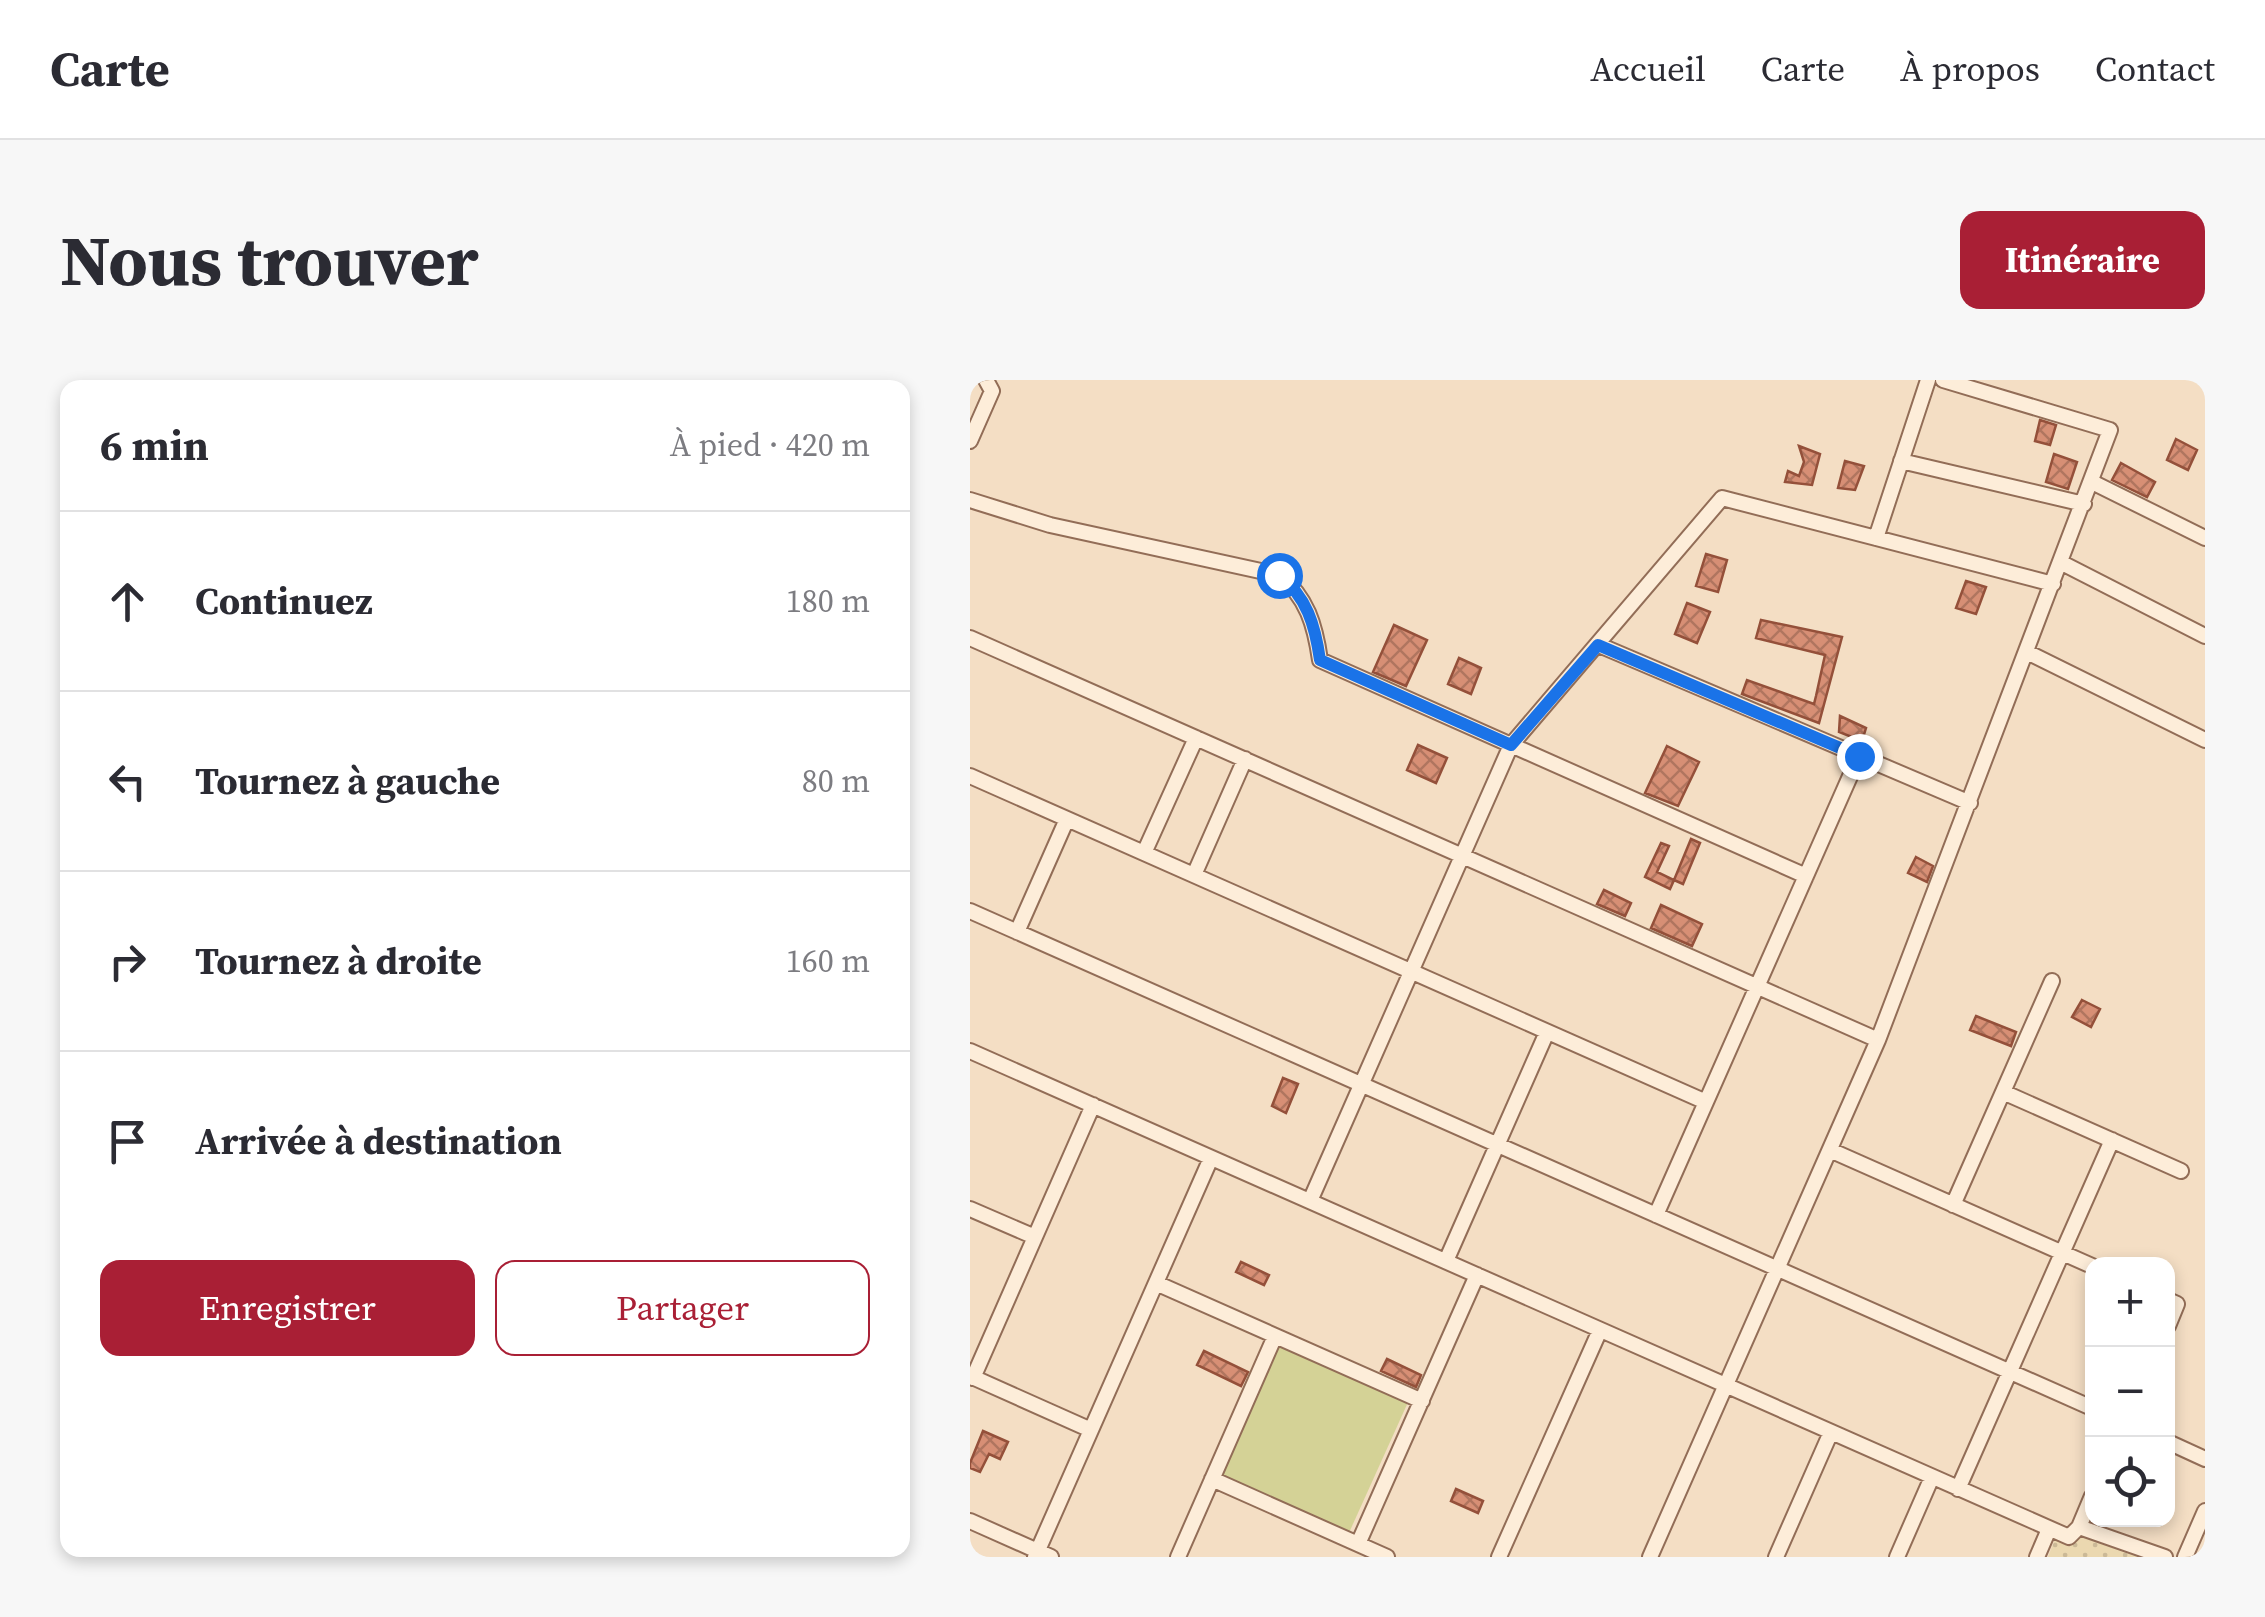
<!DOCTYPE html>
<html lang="fr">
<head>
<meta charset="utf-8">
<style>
	body { margin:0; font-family:"Source Serif 4",serif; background:#f7f7f7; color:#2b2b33 }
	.controls { position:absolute; right:30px; bottom:30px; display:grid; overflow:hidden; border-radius:20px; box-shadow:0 5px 15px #0003 }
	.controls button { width:90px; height:90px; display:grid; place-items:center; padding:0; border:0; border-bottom:2px solid #e1e1e2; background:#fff; color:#2b2b33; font:50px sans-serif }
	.stop { position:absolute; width:30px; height:30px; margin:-22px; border:8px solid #1a73e8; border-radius:50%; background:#fff }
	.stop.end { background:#1a73e8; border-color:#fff; box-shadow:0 2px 10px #0008 }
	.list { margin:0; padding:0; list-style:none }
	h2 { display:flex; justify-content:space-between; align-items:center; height:130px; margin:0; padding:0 40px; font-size:42px }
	h2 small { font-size:32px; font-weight:400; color:#7c7c81 }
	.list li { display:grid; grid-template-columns:65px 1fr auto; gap:30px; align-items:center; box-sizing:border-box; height:180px; padding:0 40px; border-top:2px solid #e1e1e2 }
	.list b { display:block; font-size:38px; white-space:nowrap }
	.list em { font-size:32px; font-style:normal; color:#7c7c81 }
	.actions { display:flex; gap:20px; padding:30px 40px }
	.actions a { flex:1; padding:22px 0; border:2px solid #a91f35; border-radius:20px; text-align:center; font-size:35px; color:#a91f35 }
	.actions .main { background:#a91f35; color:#fff }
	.icon { flex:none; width:55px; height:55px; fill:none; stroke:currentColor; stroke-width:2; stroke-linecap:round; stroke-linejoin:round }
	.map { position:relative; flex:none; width:1235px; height:1177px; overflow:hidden; border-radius:20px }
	header { display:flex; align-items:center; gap:60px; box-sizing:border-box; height:140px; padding:0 50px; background:#fff; border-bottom:2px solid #e1e1e2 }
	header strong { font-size:48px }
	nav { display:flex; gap:55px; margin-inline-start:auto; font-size:35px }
	.intro { display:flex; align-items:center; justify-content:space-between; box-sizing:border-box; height:240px; padding:0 60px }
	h1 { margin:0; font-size:70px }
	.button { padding:25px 45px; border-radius:20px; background:#a91f35; color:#fff; font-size:35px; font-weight:700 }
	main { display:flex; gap:60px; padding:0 60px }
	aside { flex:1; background:#fff; border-radius:20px; box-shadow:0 5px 15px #0003 }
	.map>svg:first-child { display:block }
	.farmland { fill:url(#farmland-dots) }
	.pitch { fill:#d4d296 }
	.building { fill:url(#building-cross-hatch); stroke:#94503a; stroke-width:2.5 }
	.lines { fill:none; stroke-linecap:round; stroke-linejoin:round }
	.minor-casing { stroke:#926d57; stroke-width:18 }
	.minor { stroke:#fdedd9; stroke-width:14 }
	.route { stroke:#1a73e8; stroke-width:12 }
</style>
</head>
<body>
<header>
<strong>Carte</strong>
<nav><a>Accueil</a><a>Carte</a><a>À propos</a><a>Contact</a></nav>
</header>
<div class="intro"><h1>Nous trouver</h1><a class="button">Itinéraire</a></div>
<main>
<aside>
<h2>6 min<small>À pied · 420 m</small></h2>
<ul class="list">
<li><svg class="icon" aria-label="ahead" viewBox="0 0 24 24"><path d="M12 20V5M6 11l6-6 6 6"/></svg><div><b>Continuez</b></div><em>180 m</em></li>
<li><svg class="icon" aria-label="left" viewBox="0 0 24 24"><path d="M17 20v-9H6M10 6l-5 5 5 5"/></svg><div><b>Tournez à gauche</b></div><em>80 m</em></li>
<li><svg class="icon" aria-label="right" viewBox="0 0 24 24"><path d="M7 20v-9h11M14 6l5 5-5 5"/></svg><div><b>Tournez à droite</b></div><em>160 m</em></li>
<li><svg class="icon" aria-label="arrive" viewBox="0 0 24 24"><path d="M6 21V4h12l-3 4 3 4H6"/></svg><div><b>Arrivée à destination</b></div></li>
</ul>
<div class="actions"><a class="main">Enregistrer</a><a>Partager</a></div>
</aside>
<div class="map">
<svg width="1235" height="1177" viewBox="0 0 1235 1177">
	<defs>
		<pattern id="farmland-dots" width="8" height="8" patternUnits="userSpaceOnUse" patternTransform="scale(2.5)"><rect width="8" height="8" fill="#ebd8b0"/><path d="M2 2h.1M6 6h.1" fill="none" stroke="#cbb997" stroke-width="1.8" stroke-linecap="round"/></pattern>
		<pattern id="building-cross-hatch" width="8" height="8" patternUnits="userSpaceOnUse" patternTransform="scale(2.5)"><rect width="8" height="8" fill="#d78f75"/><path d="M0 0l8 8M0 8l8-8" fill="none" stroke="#b0755f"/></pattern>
	</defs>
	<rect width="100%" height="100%" fill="#f4dec4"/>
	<path class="farmland" d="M1089,1149L1172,1177H1078Z"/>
	<path class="pitch" d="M307,961L439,1020L378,1155L247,1095Z"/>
	<path class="building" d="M1070,40L1086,45L1080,65L1065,61Z
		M1206,59L1227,70L1218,90L1197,80Z
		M829,66L850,74L842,105L815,102L818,91L829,96L834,82Z
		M1084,74L1107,82L1098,109L1076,102Z
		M875,81L894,86L885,110L868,108Z
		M1151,83L1185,102L1177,117L1142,100Z
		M736,174L757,180L748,212L726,206Z
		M996,201L1016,207L1006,234L986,228Z
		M717,223L740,232L727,263L705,254Z
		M791,240L872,257L849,343L772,314L777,300L844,324L846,316L855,275L786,258Z
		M424,245L457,260L436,306L403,292Z
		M489,278L511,288L501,314L478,304Z
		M870,336L896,348L892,361L869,352Z
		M448,365L477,378L466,403L437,390Z
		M697,366L729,382L708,426L675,413Z
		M721,459L730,463L713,504L704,500Z
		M691,463L699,466L687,492L704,500L700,509L675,497Z
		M946,477L963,486L957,502L938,493Z
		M634,510L661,523L655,536L627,524Z
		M691,525L732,544L722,566L681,548Z
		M1112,620L1130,629L1121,647L1102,637Z
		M1006,636L1046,652L1041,666L1000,650Z
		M313,698L328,704L316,733L302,726Z
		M271,882L299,895L294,905L266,892Z
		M234,971L278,992L271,1006L227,985Z
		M417,979L451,995L446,1007L411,991Z
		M13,1051L38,1062L30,1079L19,1074L10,1092L0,1088V1083Z
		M486,1109L513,1121L508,1133L481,1121Z"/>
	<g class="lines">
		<g class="minor-casing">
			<path id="minor" d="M0,61L22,11L16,0
				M931,81L1114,124
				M1122,102L1235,158
				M0,120L80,145L309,195C337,217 345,245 350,280L836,496
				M906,158L958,0
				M1092,183L1235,256
				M0,258L908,660
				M629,265L1000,423
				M1057,272L1235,360
				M0,396L736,722
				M174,473L226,358
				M224,495L275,379
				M0,531L1122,1028
				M47,552L97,439
				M0,671L1099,1157L1109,1147L1195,1177
				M1033,712L1211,791
				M860,770L1122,886
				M340,821L541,365L752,118L1083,204
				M983,825L1082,601
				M0,829L65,857
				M686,835L889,376
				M476,881L577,652
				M186,903L452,1021
				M1198,920L1207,924L1198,946
				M0,996L121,1050
				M3,998L123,725
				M1198,1062L1235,1079
				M242,1099L417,1177
				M988,1109L1142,760
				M0,1141L81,1177
				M1109,1147L1122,1116
				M388,1164L507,895
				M65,1177L241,778
				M208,1177L305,956
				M529,1177L630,950
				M680,1177L908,660L1140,50L973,0
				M806,1177L861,1052
				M927,1177L962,1097
				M1067,1177L1079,1149
				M1215,1177L1235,1131"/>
		</g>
		<use href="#minor" class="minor"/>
	</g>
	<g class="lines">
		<path class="route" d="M309,195C337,217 345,245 350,280L541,365L628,265L889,376"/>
	</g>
</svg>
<div class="controls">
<button>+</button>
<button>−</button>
<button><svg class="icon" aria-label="locate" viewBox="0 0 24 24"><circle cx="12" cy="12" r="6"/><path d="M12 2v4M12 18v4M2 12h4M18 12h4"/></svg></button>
</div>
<div class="stop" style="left:309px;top:195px"></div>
<div class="stop end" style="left:889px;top:376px"></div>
</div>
</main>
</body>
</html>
